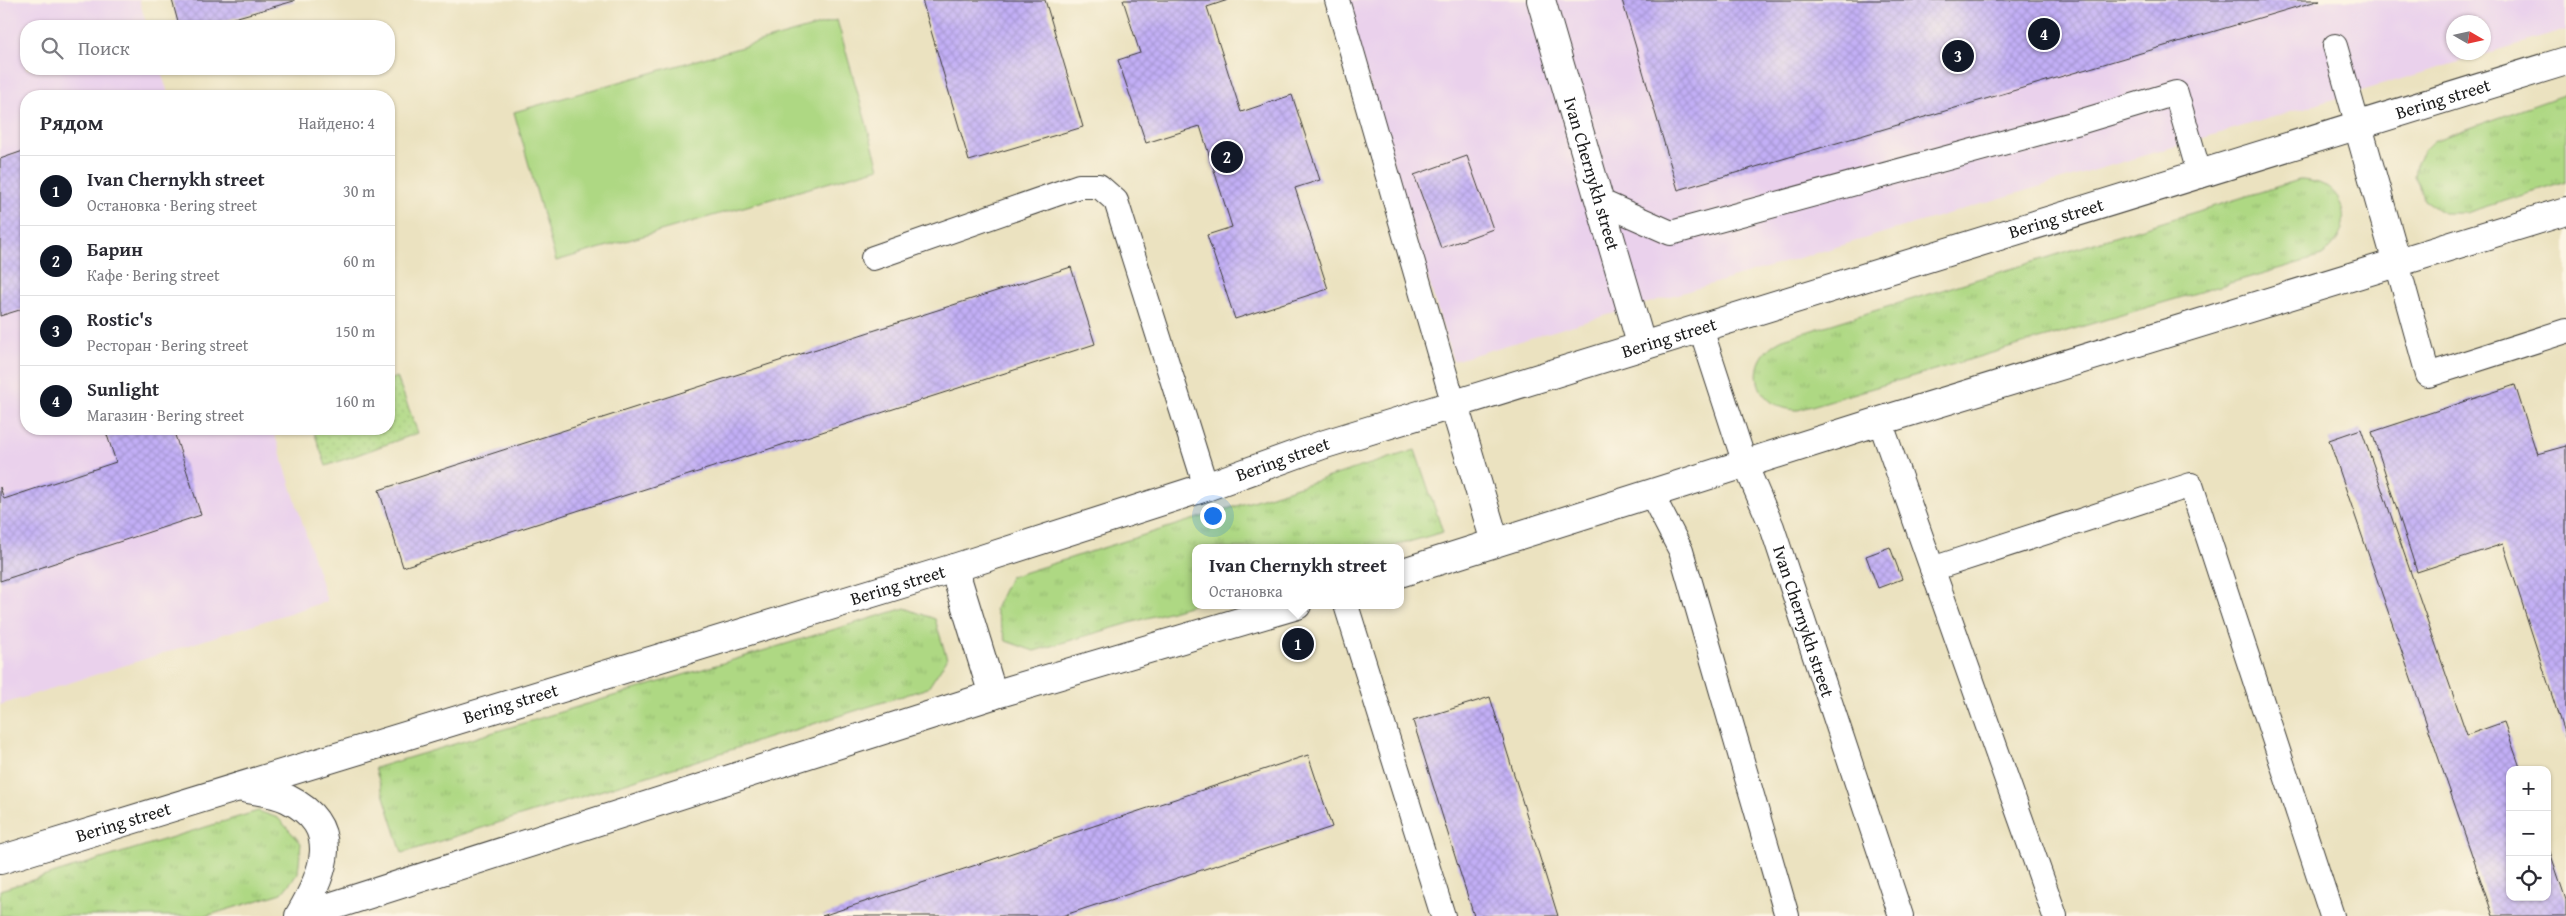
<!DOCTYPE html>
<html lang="ru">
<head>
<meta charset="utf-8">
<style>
	body { margin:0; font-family:"Gentium Book Plus",serif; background:#f7f7f7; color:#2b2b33 }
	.controls { position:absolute; right:15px; bottom:15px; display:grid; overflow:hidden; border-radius:10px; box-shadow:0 1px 4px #0004 }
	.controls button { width:45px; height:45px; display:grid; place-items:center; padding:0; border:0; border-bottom:1px solid #e1e1e2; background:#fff; color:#2b2b33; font:25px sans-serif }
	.compass { position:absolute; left:2446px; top:15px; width:45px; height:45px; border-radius:50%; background:#fff; box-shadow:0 1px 4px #0004; rotate:99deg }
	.you { position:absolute; left:1212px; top:515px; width:18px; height:18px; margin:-12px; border:4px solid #fff; border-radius:50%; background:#1a73e8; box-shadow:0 0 0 8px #1a73e833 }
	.badge { display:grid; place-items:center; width:32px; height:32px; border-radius:50%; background:#111827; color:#fff; font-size:16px; font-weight:700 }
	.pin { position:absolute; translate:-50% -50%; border:2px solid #fff; box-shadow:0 1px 5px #0006 }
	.popup { position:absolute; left:1192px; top:544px; width:212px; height:65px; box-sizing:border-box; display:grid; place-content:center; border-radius:10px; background:#fff; filter:drop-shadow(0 1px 4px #0005); font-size:16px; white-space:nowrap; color:#7c7c81 }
	.popup b { font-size:19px; color:#2b2b33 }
	.popup::after { content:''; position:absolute; left:50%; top:100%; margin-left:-10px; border:10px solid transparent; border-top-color:#fff }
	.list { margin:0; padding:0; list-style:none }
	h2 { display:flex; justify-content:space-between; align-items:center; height:65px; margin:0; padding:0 20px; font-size:21px }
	h2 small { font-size:16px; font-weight:400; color:#7c7c81 }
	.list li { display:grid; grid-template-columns:32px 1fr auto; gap:15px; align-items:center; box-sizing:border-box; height:70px; padding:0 20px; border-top:1px solid #e1e1e2 }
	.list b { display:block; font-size:19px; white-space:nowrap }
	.list p { margin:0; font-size:16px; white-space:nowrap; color:#7c7c81 }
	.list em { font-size:16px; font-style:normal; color:#7c7c81 }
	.icon { flex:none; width:28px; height:28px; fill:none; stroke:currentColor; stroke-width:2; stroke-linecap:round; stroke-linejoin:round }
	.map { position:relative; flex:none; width:2566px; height:916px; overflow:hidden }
	.search { position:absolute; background:#fff; box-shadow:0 1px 4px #0004; left:20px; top:20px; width:375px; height:55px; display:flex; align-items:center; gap:12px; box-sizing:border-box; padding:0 18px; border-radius:20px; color:#7c7c81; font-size:19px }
	.panel { position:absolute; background:#fff; box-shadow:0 1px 4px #0004; left:20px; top:90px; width:375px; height:345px; border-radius:20px }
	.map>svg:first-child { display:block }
	.built { fill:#ead1ec; fill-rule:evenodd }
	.grass { fill:url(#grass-tufts); stroke:#657a50 }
	.park { fill:url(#park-dots); stroke:#657a50 }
	.pitch { fill:#aed883; stroke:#657a50 }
	.building { fill:url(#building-cross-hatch) }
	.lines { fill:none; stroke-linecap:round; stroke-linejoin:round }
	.lane-casing { stroke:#3b3a35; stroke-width:26 }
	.street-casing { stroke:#3b3a35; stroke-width:30 }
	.secondary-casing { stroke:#3b3a35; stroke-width:30 }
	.lane { stroke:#fff; stroke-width:24 }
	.street { stroke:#fff; stroke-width:28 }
	.secondary { stroke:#fff; stroke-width:28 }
	.labels { text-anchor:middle; stroke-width:4; stroke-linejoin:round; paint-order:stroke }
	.street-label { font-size:18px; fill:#1c1c1c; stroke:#fcf5e5 }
</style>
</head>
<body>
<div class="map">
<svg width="2566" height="916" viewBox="0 0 2566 916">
	<defs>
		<pattern id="grass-tufts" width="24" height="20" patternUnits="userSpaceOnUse" patternTransform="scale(1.25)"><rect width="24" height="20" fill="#aed883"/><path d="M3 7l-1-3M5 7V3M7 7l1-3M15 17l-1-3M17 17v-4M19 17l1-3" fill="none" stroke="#95b971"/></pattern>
		<pattern id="park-dots" width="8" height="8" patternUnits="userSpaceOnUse" patternTransform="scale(1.25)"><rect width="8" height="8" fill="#aed883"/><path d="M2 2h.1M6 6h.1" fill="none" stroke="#95b971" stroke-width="1.8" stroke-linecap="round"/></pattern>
		<pattern id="building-cross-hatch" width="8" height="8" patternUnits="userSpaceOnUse" patternTransform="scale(1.25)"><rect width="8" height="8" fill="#c2aff6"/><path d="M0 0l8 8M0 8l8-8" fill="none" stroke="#a696d2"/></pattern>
	</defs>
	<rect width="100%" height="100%" fill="#fcf5e5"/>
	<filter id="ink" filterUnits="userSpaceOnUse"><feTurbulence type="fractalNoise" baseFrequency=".02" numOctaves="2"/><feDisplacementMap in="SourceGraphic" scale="10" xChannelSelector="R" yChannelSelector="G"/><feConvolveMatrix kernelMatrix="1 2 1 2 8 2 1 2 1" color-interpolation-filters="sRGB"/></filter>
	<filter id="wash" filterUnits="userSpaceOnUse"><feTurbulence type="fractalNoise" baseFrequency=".0096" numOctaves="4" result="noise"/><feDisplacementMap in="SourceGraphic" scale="20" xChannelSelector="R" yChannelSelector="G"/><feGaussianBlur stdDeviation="1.12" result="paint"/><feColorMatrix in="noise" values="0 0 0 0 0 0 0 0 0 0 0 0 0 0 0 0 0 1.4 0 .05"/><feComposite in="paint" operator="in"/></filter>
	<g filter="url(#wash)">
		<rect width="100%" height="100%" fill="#ebe2c0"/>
		<path class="built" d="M0,0H139L147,26H26V69H160L169,96H26V429H273L327,601L0,705Z
			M1344,0H2566V30L1453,361ZM2454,22H2484V52H2454Z"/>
		<path class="grass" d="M2566,94V182L2466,213H2443L2424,200L2415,176L2417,163L2423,151L2433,141Z
			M2299,180C2346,180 2359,229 2322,256L1798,410C1752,409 1742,358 1783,339Z
			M1415,450L1443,532L1388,548H1196L1195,604L1034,651L1006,641L995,609L1010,577Z
			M905,608L935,619L947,659L928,688L402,853L375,768Z
			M258,811L278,818L301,843L298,873L282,893L206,916H0V890Z"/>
		<path class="park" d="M397,377L418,433L326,466L313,429H389V380Z"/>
		<path class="pitch" d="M837,20L879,168L556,261L514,112Z"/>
		<g id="blocks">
			<path class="building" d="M172,0H294V1L206,26H179Z
				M922,0H1045L1083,127L969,161Z
				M1123,0H1228L1207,7L1241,112L1292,95L1320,180L1295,188L1328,289L1235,319L1207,235L1232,227L1200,126L1146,143L1118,60L1140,53Z
				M1622,0H2320L1678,190Z
				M26,150V308L0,316V159Z
				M1467,156L1493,229L1441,248L1414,175Z
				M1071,267L1095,344L403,567L379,490Z
				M2515,385L2537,454L2566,446V739L2503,544L2417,572L2372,432Z
				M105,429H173L201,515L0,581V487L4,499L116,462Z
				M2361,429L2467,735L2504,722L2521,770H2510V897H2547L2548,846L2566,900V916H2493L2329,440Z
				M1890,547L1902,579L1878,588L1866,556Z
				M1490,697L1558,916H1474L1458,866L1413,721Z
				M1308,755L1332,827L1062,916H822Z"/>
		</g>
	</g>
	<g filter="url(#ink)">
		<use href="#blocks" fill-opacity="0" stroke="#3b3a35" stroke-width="1"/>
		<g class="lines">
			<g class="lane-casing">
				<g id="lane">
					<path d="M1337,0L1454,405"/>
					<path d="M2335,46L2358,126"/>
					<path d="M1599,201L1671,233L2076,123L2176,93L2200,176"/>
					<path d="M873,258L1079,186H1099L1116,201L1206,487"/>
					<path d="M2397,263L2428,375L2566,331"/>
					<path id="s1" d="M1701,329L1745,464L1772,527L1901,916"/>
					<path d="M1880,421L2055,916"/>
					<path d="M1651,493L1681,551L1787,916"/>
					<path d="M1932,569L2191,485L2332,916"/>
					<path d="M1346,605L1443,916"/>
				</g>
			</g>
			<g class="street-casing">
				<g id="street">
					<path id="s2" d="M1541,0L1642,347"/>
				</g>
			</g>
			<g class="secondary-casing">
				<g id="secondary">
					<path d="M2358,126L2397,263"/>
					<path d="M1454,405L1495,542"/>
					<path d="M954,568L993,695"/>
					<path d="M1400,573L1880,421L2566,211"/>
					<path d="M239,787C254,791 274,792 288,799C344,827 324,874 299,916"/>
					<path id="s3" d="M0,860L954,568L1206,487L1322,445L2566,61"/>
					<path d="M301,916L993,695L1297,605"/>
				</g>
			</g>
			<use href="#lane" class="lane"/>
			<use href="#street" class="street"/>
			<use href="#secondary" class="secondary"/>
		</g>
	</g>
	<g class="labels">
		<g class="street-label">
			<text dy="6" stroke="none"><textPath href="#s3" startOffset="2559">Bering street</textPath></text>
			<text dy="6" stroke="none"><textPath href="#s2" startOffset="181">Ivan Chernykh street</textPath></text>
			<text dy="6" stroke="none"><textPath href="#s3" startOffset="2154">Bering street</textPath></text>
			<text dy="6" stroke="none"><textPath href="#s3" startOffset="1749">Bering street</textPath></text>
			<text dy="6" stroke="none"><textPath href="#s3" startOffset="1344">Bering street</textPath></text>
			<text dy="6" stroke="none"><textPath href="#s3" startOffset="939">Bering street</textPath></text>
			<text dy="6" stroke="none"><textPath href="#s1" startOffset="310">Ivan Chernykh street</textPath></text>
			<text dy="6" stroke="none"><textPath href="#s3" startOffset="534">Bering street</textPath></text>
			<text dy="6" stroke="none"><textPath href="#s3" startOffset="129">Bering street</textPath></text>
		</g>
	</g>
</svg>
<div class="controls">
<button>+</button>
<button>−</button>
<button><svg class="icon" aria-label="locate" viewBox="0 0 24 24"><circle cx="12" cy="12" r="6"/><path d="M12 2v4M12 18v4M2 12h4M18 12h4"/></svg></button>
</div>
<svg class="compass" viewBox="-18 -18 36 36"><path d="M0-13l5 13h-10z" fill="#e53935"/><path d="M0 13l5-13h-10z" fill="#7c7c81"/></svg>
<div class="you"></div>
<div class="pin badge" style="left:1298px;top:644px">1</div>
<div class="popup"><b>Ivan Chernykh street</b>Остановка</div>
<div class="pin badge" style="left:1227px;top:157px">2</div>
<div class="pin badge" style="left:1958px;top:56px">3</div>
<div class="pin badge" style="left:2044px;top:34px">4</div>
<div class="search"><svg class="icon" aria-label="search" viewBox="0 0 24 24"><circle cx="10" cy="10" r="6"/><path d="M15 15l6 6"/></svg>Поиск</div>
<section class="panel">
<h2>Рядом<small>Найдено: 4</small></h2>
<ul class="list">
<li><span class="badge">1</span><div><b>Ivan Chernykh street</b><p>Остановка · Bering street</p></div><em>30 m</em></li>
<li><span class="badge">2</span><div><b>Барин</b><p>Кафе · Bering street</p></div><em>60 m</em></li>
<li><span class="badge">3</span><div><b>Rostic's</b><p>Ресторан · Bering street</p></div><em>150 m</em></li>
<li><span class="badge">4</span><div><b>Sunlight</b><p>Магазин · Bering street</p></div><em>160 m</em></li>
</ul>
</section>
</div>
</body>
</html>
